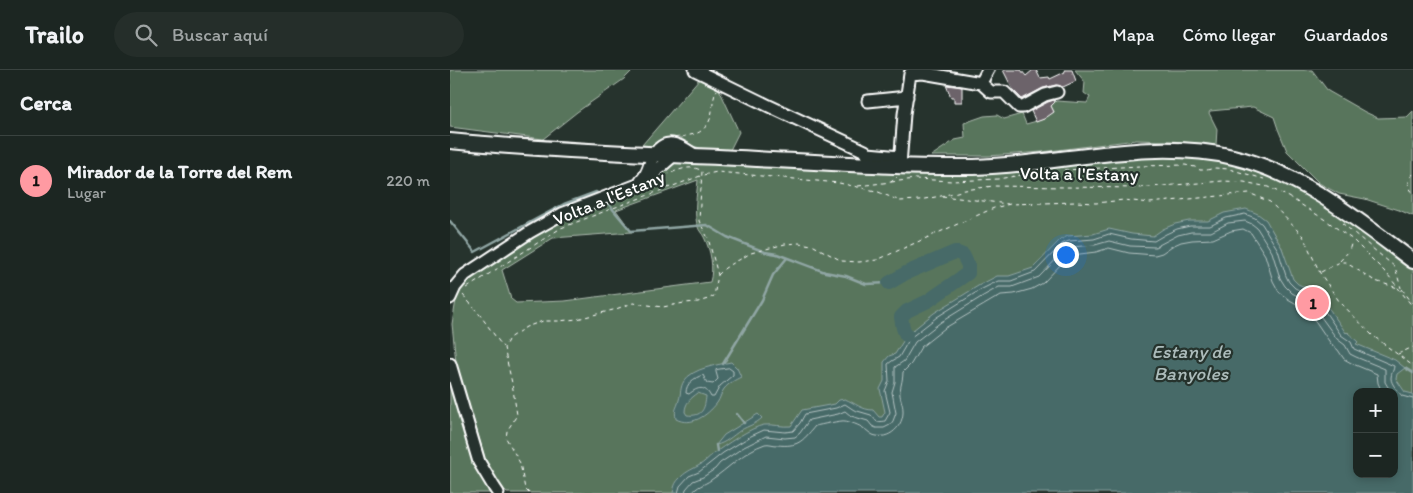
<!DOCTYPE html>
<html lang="es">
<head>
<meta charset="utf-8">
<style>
	body { margin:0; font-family:Itim,sans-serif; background:#252e2a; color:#f1f3f6 }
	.controls { position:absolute; right:15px; bottom:15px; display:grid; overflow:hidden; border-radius:10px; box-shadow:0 2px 8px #0003 }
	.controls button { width:45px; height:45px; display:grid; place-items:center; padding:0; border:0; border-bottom:1px solid #3a4340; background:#1c2622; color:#f1f3f6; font:25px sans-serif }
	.you { position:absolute; left:615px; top:184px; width:18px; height:18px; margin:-12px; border:4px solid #fff; border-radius:50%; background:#1a73e8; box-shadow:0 0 0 8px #1a73e833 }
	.badge { display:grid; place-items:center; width:32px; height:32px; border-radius:50%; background:#ff9aa2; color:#111; font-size:16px; font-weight:700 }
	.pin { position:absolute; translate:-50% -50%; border:2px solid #fff; box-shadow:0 1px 5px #0006 }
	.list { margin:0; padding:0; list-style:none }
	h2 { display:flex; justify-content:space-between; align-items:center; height:65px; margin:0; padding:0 20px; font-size:21px }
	h2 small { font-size:16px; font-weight:400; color:#a0a5a5 }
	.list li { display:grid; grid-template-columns:32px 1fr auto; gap:15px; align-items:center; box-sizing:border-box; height:90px; padding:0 20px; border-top:1px solid #3a4340 }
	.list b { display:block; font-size:19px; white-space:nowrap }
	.list p { margin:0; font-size:16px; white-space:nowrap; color:#a0a5a5 }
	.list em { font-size:16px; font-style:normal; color:#a0a5a5 }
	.icon { flex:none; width:28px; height:28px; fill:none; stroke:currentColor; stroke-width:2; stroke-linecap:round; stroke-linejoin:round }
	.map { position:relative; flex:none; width:963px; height:423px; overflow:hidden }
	header { display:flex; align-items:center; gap:30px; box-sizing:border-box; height:70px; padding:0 25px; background:#1c2622; border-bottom:1px solid #3a4340 }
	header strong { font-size:24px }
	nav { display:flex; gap:28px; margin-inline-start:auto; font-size:18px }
	.search { width:350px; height:45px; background:#252e2a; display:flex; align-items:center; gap:12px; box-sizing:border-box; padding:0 18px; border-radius:28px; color:#a0a5a5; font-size:19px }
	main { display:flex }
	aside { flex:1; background:#1c2622 }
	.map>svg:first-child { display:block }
	.green { fill:#58755c; stroke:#acbaae; fill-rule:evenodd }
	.water { fill:#466a68; stroke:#90a6a4; fill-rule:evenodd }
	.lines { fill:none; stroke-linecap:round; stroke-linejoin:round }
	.shore { stroke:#b5c3c3; stroke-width:1 }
	.stream { stroke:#90a6a4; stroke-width:2.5 }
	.river { stroke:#466a68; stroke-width:14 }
	.building { fill:#6c636a; stroke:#fff }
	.minor-casing { stroke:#fff; stroke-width:15 }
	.major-casing { stroke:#fff; stroke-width:18 }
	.path { stroke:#fff; stroke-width:1; stroke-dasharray:4 4; stroke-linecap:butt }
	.minor { stroke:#26332d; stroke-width:11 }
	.major { stroke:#26332d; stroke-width:14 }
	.labels { text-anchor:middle; stroke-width:4.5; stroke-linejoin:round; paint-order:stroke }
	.street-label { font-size:18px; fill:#fff; stroke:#26332d }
	.water-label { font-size:19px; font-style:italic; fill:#acbcbb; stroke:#26332d }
</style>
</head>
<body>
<header>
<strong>Trailo</strong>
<div class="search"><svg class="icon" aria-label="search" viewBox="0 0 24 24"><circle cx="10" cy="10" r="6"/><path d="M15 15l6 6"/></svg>Buscar aquí</div>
<nav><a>Mapa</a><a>Cómo llegar</a><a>Guardados</a></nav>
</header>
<main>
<aside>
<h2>Cerca<small></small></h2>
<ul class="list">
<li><span class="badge">1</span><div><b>Mirador de la Torre del Rem</b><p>Lugar</p></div><em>220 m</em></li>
</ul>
</aside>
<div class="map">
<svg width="963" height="423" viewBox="0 0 963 423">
	<rect width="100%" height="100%" fill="#26332d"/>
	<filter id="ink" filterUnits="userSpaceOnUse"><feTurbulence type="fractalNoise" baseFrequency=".02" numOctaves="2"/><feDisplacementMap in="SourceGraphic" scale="10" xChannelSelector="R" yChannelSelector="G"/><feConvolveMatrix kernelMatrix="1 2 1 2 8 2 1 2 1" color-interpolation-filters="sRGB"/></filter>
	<g filter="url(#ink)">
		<path class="green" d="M0,0H183L174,9L127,42L93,69L0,57Z
			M625,0H862L878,21L915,42L928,48L957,47L963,41V146L949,140L915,129L889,124L869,113L837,81L828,59L824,47L803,37L760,41L759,43L767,59L766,75L721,71L686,70L592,82L538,86H481L505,70L515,68L514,53L534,46L547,45L554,49L572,44L576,54L594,49L593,47L604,42L601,36L606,31L637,33L640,27L634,23L635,12Z
			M250,8L268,17L289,62L280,80L254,79L243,76L229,67L217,69L203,76L192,75Z
			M686,86H729L781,93L805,100L835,112L888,143L963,199V340L944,322H919L898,262L895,265L853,260L832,178L819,156L437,349L351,352L229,423H57L46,410L35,388L6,292L2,254L7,224L16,211L97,156L223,91L384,99ZM248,110C247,123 243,145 248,157C249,161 252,163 254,167C261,181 264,198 260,212L115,231L66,233L61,229L52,200L103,168L182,162L166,140Z
			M0,310L43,423H0Z"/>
		<path class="water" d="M796,139L808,144L816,150L832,178L843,209L848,214L864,221L880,240L896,263L897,262L908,272L906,274L945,290L955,298L947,304L946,309L955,322L963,324V423H223C224,417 225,413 229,409C235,402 241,400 248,396C254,393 258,388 263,384C274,376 301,357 314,355C323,354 332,357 341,356L352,340L385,334L389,330L395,329C405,333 412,340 423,340L429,347H432L435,342L430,319L434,311V292L439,286L445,284L457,265L484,243L528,216L547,206H559L583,198L610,170L618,166L643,164L659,159L682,164L703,166L713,159L725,154L739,151H758L774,143ZM907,322H944V404H907Z
			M281,292L287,298L291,307C285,310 279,313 274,319C271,323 270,329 267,333C257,346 241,357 226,349C224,338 227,339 229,330C231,324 230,317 234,311C243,298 267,295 281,292ZM248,323L256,326C255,339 252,347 237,345L235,342C235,333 241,328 248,323Z
			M308,344L312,348C306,354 298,356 291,360C282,366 276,373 266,375L274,365Z"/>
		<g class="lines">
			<path class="shore" d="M279,298L283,301V305L270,316L264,327H261C255,315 248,317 239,324L236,323C236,313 244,308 253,305L257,313L263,314L268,309L266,302V300Z
				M228,423L230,416L239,406L249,402L273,383L301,366L314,360L335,362L343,361L350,353L355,344L386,338L395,334L404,340L421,345L427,352L435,351L440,342L435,321L439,311L438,294L442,291L449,287L460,268L487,247L530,220L548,211H561L585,202L612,174L619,171L644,169L659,164L681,169L704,171L716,164L727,159L740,156H760L776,148L795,144L805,148L812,154L828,180L836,206L839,212L845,218L861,226L876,243L891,265L901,272L904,279L944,296C944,300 941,303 941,308C941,314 948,321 952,326L963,329
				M235,423L236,419L243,411L253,407L265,399L270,393L294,377L316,366L335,368L345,367L350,363L359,350L388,344L395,341L401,346L418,351L422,356L426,358H434L440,355L443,351L446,343L442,322L445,312V297L454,291L465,272L491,252L533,226L549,217H562L589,207L616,179L621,177L645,175L659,171L680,176L705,177L728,165L741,162H761L778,153L795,151L802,154L807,158L822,182L830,208L835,216L842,223L857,231L871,247L887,269L895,275L900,284L906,287L935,299V312L941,322
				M242,423C247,416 254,415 261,410C278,399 294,381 315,374C319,373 323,375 327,375C348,377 352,372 365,356C370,355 392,350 395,351C398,351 411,356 413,358C417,360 419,363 423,365C439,371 454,356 453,340C453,334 449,326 450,321C451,314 453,309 453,302L461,294L471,277L495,258L551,225L564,224L582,219L593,213L615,190L622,185L646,182L659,178L679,183L705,185L712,183L722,176L731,172L742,170L763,169L781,161L793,159L801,163L815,185L823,211L829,222L838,229L852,237L866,252L881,274L888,280L894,289L903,294L927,304L928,313L932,322"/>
			<path class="stream" d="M156,131L181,161L257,155L277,167L315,182L327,184L375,202L396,206L416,214L439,213
				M0,151L25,182L114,134L146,122L150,125
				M273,294L312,230L323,205L337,188
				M955,298L963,303
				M287,344L294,353
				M266,375L267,381"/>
			<path class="river" d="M439,213L456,203L505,182L513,185L518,195V203L478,231L457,241L451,247L453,258L456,265"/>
		</g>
		<path class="building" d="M553,0H571L576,6L583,0H586L590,8L599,7L600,9L615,2L614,0H622L626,11L613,17L606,15L593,18L572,29L563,20Z
			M496,15L512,17V32H504V27H501Z
			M604,30L605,32L601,36L604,42L594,49L586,52L581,41L598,32Z"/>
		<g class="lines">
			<g class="minor-casing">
				<path id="minor" d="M245,0L319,36L415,81L423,94
					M531,13L538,0
					M418,31L457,27
					M418,84L450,87
					M450,95L454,44L460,4L473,3L531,13L541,22H554L569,37H573L595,25L607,22
					M191,111C197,105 197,101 200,94C211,65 225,72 246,86
					M0,228L5,217L15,205L80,162L112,144L198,111L209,98L224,85
					M0,294L29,392L44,417L48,423"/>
			</g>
			<g class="major-casing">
				<path id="major" d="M0,71C96,80 193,84 289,88C367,92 446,98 524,97C610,95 697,67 783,87C851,103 908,150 963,191"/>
			</g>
			<path class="path" d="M232,67C237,65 246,65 251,61C267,49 259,34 267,20
				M614,100L690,96L735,95L745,97L750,100H757L765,98L779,99L814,109
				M963,104L960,108L958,116L963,123
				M441,112L465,109L502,111L548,109L571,105
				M408,116L441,112L447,107
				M492,126L558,134
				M892,153L945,197L951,218
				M890,191L899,181L902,171
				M871,202L890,192H895L925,211L948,218
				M268,205L275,198L301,183L335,174L349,173L362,175L392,191L409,192L427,190L510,153L544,138L560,134L626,132L646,133L674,130L700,133L799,123L820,132L853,166L870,203L889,231L922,265L963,296
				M17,218L111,158L166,137L253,105L267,102L389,113L426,121L450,131L469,130L491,126L515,120L543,116L688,118L773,111L794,112L818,117L839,127L877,151L903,170L938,205L963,237
				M952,219L963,234
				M13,225L30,245L53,277
				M948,284L963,277
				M79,423L75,419L70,393L56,368L57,361L67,345L62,313L54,278L59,268L76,257L93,251H109L127,249L163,240L183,233L213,237L234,233L248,232L258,229L264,226L268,205L258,168L249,151L252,101C241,94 229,100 218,104"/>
			<use href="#minor" class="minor"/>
			<use href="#major" class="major"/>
		</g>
	</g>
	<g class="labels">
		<g class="street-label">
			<text transform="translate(629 104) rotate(1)" y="6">Volta a l'Estany</text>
			<text transform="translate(159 128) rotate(-22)" y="6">Volta a l'Estany</text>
		</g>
		<g class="water-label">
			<text x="741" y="288">Estany de<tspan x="741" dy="22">Banyoles</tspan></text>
		</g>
	</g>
</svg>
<div class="controls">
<button>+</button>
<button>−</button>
</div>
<div class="you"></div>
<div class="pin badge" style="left:863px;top:233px">1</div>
</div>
</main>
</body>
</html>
